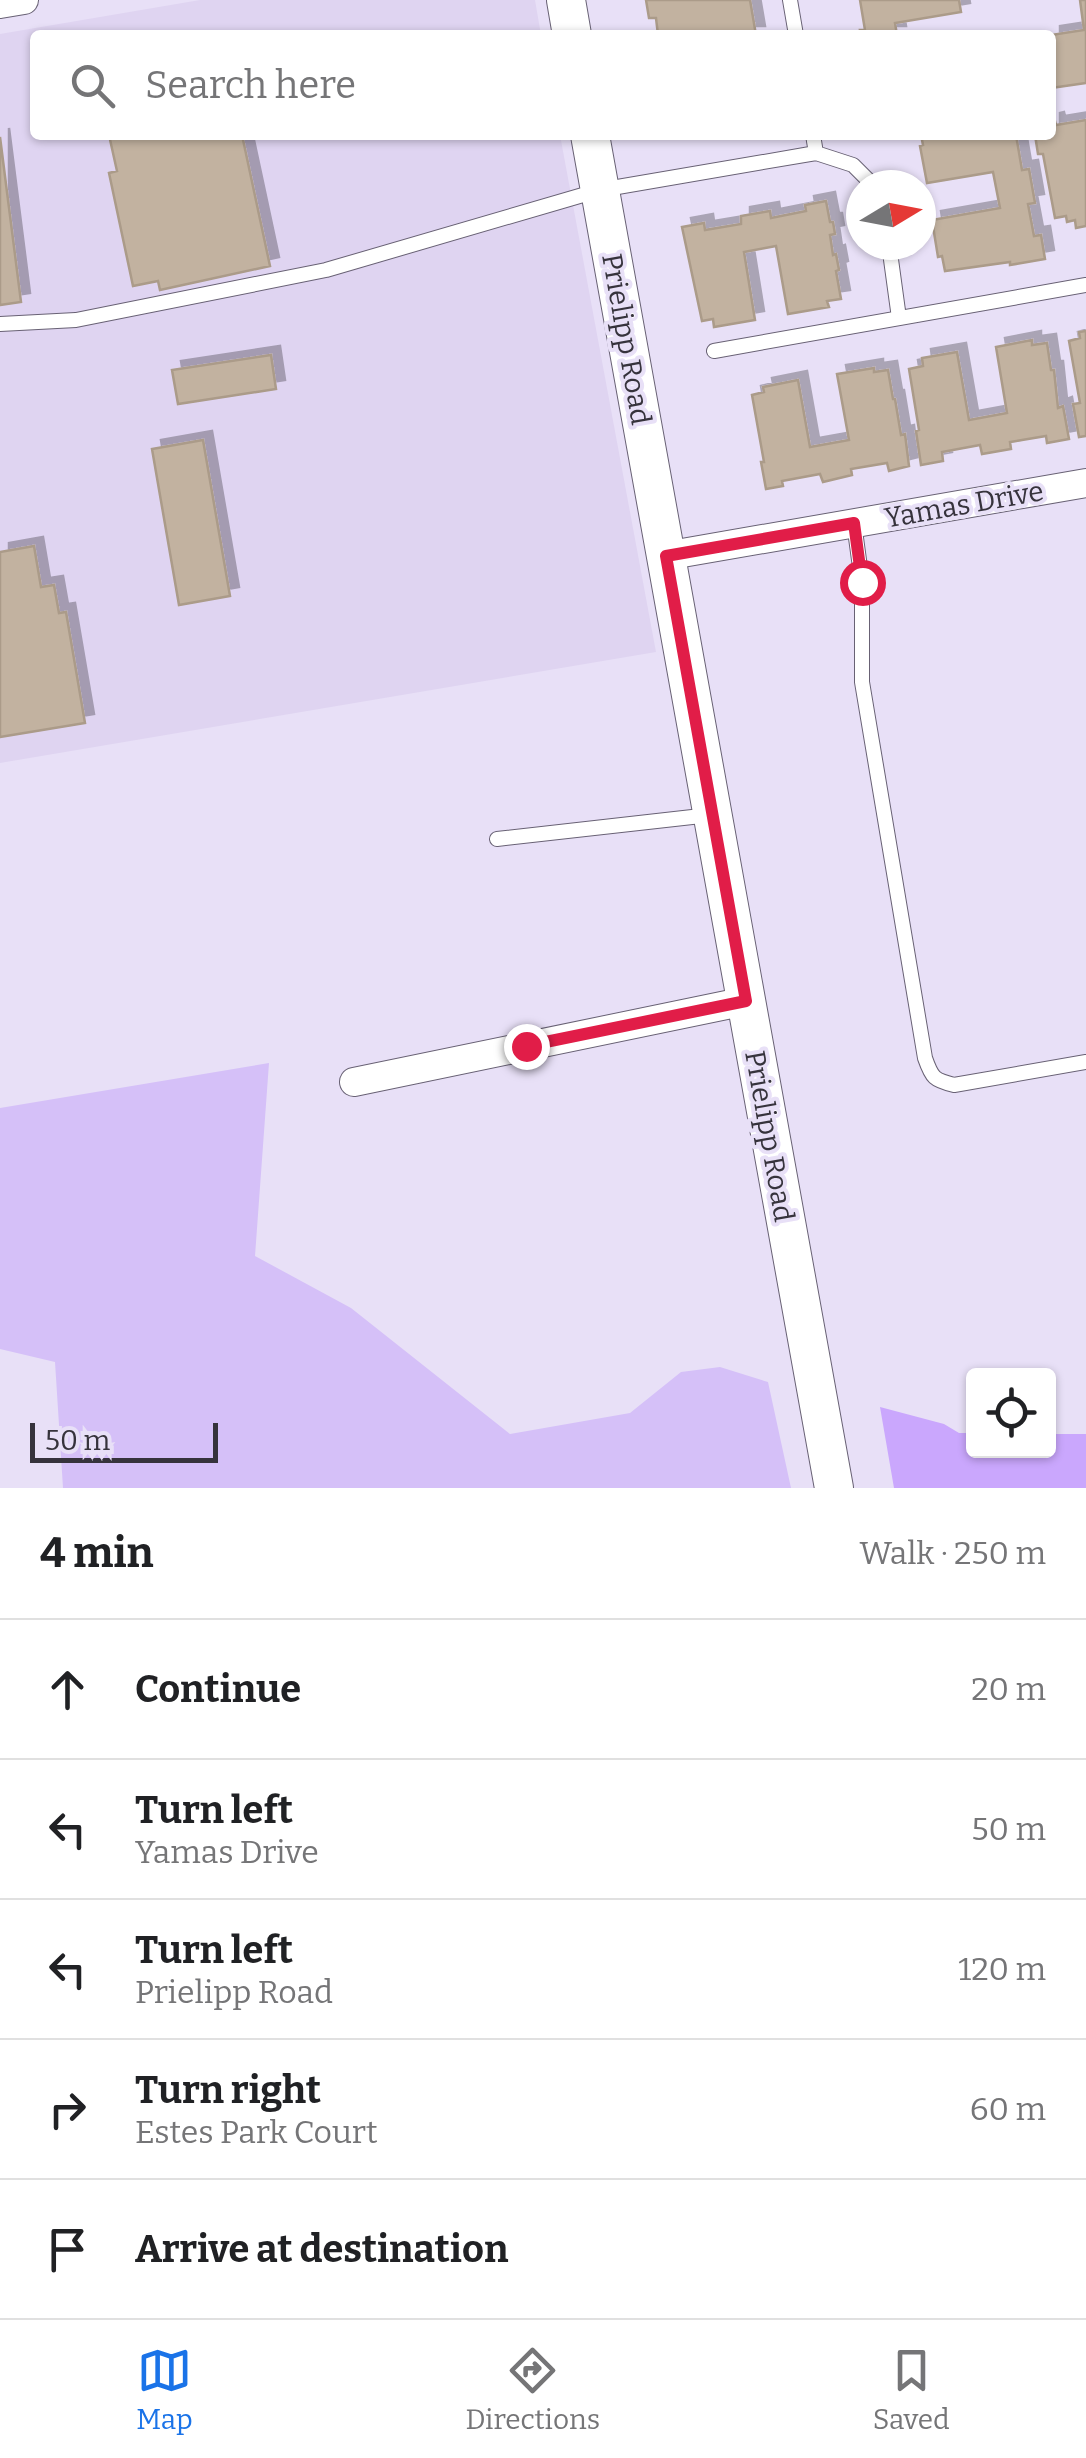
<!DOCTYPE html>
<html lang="en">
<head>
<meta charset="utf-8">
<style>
	body { margin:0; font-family:Bitter,serif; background:#f6f6f6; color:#202124 }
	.controls { position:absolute; right:30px; bottom:30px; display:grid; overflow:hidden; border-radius:10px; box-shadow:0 2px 8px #0004 }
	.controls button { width:90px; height:90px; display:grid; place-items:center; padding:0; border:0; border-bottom:2px solid #e0e0e0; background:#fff; color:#202124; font:50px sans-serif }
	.compass { position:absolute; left:846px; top:170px; width:90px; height:90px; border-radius:50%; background:#fff; box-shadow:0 2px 8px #0004; rotate:80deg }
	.scale { position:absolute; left:30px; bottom:25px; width:188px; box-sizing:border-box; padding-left:10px; border:5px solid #36333c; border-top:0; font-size:28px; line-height:35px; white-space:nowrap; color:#36333c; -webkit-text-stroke:8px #e8e0f7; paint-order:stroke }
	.stop { position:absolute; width:30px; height:30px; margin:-22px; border:8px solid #e11d48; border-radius:50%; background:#fff }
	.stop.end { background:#e11d48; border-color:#fff; box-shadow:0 2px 10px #0008 }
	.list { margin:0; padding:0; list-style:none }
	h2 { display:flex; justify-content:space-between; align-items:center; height:130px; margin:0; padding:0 40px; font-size:42px }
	h2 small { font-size:32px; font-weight:400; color:#757577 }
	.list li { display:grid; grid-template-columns:65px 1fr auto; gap:30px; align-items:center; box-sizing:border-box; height:140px; padding:0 40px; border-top:2px solid #e0e0e0 }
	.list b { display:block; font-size:38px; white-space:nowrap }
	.list p { margin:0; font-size:32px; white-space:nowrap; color:#757577 }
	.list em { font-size:32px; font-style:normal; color:#757577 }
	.icon { flex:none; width:55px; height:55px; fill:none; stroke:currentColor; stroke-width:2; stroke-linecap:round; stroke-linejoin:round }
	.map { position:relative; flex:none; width:1086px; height:1488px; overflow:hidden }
	.search { position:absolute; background:#fff; box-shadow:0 2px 8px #0004; left:30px; right:30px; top:30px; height:110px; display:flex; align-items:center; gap:25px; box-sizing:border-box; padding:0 35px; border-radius:10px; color:#757577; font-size:38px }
	.sheet { height:830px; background:#fff }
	nav { display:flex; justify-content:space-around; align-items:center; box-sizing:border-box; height:140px; border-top:2px solid #e0e0e0; background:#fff; font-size:28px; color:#757577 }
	nav a { display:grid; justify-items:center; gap:5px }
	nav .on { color:#1a73e8 }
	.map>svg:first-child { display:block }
	.built { fill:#dfd4f1 }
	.green { fill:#d5c0f8 }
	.water { fill:#caa7fd }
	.building { fill:#c2b2a0; stroke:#ab9b89; stroke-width:2.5; filter:url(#shadow) }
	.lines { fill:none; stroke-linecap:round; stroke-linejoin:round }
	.lane-casing { stroke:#686174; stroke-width:16 }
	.street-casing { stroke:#686174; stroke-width:30 }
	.secondary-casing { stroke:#686174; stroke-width:40 }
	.lane { stroke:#fff; stroke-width:14 }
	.street { stroke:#fff; stroke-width:28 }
	.secondary { stroke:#fff; stroke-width:38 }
	.route { stroke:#e11d48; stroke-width:12 }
	.labels { text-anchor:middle; stroke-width:8; stroke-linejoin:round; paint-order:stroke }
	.street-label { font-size:28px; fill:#36333c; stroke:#e8e0f7 }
</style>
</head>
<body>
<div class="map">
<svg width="1086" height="1488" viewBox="0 0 1086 1488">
	<defs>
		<filter id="shadow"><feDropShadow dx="9" dy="-9" stdDeviation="0" flood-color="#0004"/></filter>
	</defs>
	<rect width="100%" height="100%" fill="#e8e0f7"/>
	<path class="built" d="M200,0H535L541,35H35V135H560L656,652L0,763V34Z"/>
	<path class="green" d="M269,1063L255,1256L351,1308L510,1434L630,1413L681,1372L720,1367L768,1382L791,1488H63L55,1362L0,1349V1108Z"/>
	<path class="water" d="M880,1407L944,1424L959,1433H973L974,1450H1048L1049,1434H1086V1488H894Z"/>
	<path class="building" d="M646,0H750L756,35H658L656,18H649Z
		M860,0H959L961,12L895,23L897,35H861L860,30H865Z
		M1080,0H1086V83L1051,88V35L1084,30Z
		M1086,120V226L1076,228L1075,220L1067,222L1066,216L1055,218L1043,154H1038L1035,135H1051V122L1055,121L1056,125Z
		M109,135H242L270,266L160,290L158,281L133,286L109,173L117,171Z
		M921,135H1016L1022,170L1029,169L1035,203L1028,204L1034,236L1041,235L1045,259L1010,265V262L945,271L942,256L938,257L932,220L1000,208L993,172L927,183L920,146L923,145Z
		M0,137L21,302L0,305Z
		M826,201L830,222H833L835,234L830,235L833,255L836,254L839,270L836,271L841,299L827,301L829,307L788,314L776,246L744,252L755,320L714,327L713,319L702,321L682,227L704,223L705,230L741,224V216L770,211L771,218L806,211L805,205Z
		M1086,331V436L1079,437L1073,404L1080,403L1069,341L1080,338L1079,332Z
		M1032,340V345L1047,343L1051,370H1054L1058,408L1063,406L1069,439L1047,443L1046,436L1010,442L1011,449L982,454L980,445L942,452L943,461L921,465L916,431L919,430L909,369L923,366L922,358L957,352L969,420L1007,413L996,347Z
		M271,355L276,389L178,404L172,370Z
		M874,368V372L888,370L893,399H895L901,435L905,434L909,466L889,471L887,463L851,469L852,475L823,482L820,474L782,481L783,486L766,489L761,462H764L752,395L764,392L763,387L798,380L810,447L849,440L837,374Z
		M203,440L230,596L179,605L152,449Z
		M34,546L41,587L54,585L59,613L66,612L85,723L0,737V552Z"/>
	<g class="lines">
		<g class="lane-casing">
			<path id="lane" d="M790,0L796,35
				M813,135L816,153
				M889,245L899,318
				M0,324L76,320L326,270L600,190L816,153L853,165L873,185
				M714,351L1086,285
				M854,523L862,582V682L925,1058C932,1078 934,1080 954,1085L1086,1062
				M497,839L710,815"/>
		</g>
		<g class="street-casing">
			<path id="street" d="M0,4L24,0
				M665,556L1086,483
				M354,1082L746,1001"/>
		</g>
		<g class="secondary-casing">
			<path id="secondary" d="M566,0L572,35
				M590,135L834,1488"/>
		</g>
		<use href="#lane" class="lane"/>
		<use href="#street" class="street"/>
		<use href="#secondary" class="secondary"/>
	</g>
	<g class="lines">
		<path class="route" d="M526,1046L746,1001L666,556L854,523L862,582"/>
	</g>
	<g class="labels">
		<g class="street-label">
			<text transform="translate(627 339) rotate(80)" y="10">Prielipp Road</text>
			<text transform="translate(964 504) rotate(-10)" y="10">Yamas Drive</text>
			<text transform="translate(770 1136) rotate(80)" y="10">Prielipp Road</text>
		</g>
	</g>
</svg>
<div class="controls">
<button><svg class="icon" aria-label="locate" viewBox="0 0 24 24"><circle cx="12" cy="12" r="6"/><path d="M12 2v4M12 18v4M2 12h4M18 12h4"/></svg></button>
</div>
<svg class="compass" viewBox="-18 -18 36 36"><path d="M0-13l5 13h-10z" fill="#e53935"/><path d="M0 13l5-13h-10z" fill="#757577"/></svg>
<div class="scale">50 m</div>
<div class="stop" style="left:862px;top:582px"></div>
<div class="stop end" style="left:526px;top:1046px"></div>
<div class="search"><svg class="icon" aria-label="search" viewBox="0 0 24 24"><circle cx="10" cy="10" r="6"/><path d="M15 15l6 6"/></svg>Search here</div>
</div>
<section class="sheet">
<h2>4 min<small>Walk · 250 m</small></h2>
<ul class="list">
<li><svg class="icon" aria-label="ahead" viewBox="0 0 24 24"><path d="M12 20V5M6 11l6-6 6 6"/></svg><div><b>Continue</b></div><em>20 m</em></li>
<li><svg class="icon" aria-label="left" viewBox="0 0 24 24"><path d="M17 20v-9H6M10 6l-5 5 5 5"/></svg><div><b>Turn left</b><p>Yamas Drive</p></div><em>50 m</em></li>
<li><svg class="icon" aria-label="left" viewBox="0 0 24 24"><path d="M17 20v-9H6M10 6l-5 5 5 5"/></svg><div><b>Turn left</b><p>Prielipp Road</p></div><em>120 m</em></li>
<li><svg class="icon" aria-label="right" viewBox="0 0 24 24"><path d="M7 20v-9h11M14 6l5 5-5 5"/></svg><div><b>Turn right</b><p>Estes Park Court</p></div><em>60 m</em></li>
<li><svg class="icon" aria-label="arrive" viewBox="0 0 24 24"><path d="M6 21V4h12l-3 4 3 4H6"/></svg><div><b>Arrive at destination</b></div></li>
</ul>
</section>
<nav>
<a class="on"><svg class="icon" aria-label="map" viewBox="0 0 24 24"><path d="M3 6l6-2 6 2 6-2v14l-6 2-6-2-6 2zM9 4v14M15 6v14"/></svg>Map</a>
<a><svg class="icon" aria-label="directions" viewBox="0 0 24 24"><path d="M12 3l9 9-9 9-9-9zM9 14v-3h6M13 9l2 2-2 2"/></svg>Directions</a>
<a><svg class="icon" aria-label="saved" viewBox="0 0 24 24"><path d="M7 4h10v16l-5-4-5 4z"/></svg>Saved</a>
</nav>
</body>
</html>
